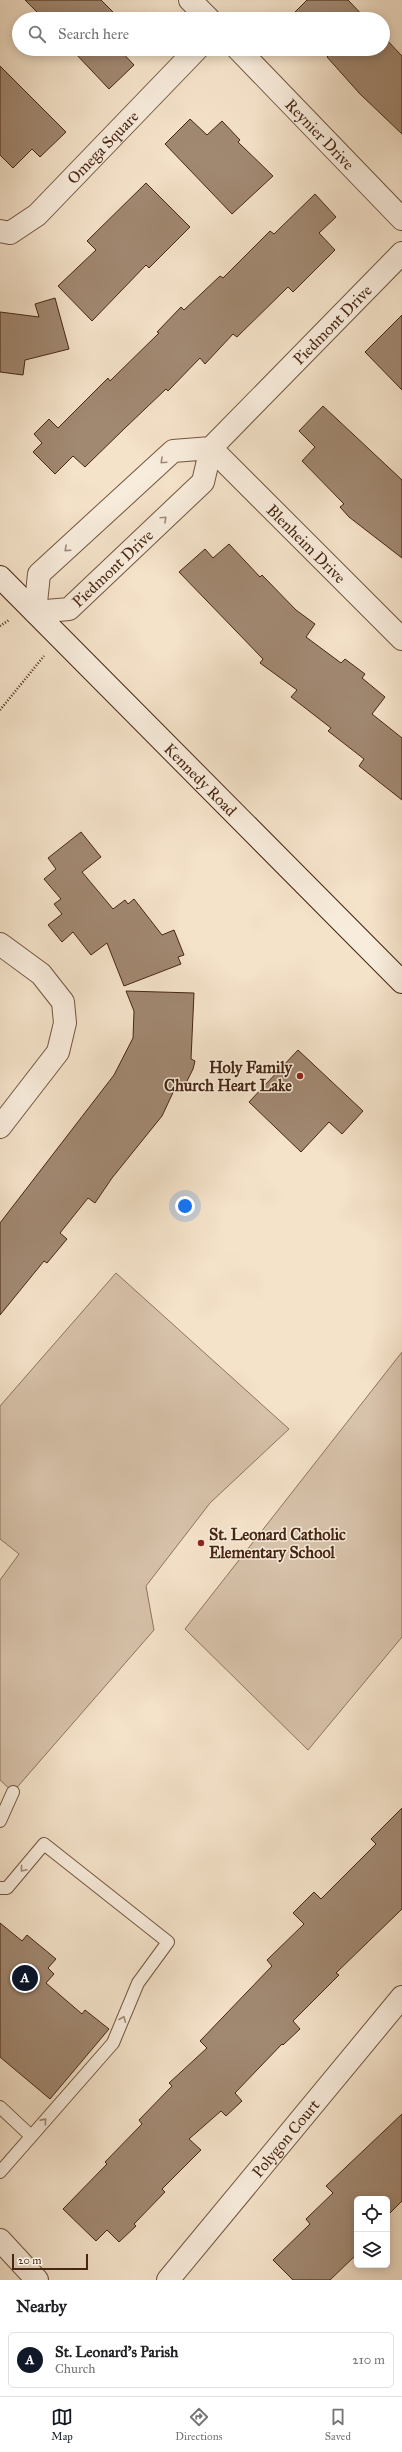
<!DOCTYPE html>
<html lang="en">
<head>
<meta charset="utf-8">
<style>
	body { margin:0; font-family:"IM FELL Great Primer",serif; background:#f6f6f6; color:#202124 }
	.controls { position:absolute; right:12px; bottom:12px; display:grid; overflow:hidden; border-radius:6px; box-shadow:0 2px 10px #0003 }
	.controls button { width:36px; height:36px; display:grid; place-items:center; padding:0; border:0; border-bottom:1px solid #e0e0e0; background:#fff; color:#202124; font:20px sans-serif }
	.scale { position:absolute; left:12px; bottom:10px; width:76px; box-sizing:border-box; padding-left:4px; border:2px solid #472612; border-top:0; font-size:11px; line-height:14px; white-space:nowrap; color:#472612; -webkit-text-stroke:3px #f8ecdc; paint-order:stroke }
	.you { position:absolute; left:185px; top:1206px; width:14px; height:14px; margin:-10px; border:3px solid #fff; border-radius:50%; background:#1a73e8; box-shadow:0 0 0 6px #1a73e833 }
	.badge { display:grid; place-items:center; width:26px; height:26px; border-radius:50%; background:#111827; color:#fff; font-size:13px; font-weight:700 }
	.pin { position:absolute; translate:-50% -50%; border:2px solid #fff; box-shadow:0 1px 4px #0006 }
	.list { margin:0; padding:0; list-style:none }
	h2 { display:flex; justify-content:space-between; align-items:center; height:52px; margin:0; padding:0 16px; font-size:17px }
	h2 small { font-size:13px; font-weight:400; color:#757577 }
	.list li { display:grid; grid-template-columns:26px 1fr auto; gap:12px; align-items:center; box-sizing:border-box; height:56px; margin:0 8px 8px; padding:0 8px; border:1px solid #e0e0e0; border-radius:6px }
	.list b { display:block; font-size:15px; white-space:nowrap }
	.list p { margin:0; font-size:13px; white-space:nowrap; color:#757577 }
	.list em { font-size:13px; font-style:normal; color:#757577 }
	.icon { flex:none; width:22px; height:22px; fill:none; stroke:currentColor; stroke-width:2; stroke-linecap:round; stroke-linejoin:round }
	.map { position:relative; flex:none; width:402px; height:2280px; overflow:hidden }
	.search { position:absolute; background:#fff; box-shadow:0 2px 10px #0003; left:12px; right:12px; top:12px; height:44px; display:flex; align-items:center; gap:10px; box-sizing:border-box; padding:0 14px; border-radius:22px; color:#757577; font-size:15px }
	.sheet { height:116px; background:#fff }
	nav { display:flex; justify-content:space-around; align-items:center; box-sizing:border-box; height:56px; border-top:1px solid #e0e0e0; background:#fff; font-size:11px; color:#757577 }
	nav a { display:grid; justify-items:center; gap:2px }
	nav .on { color:#111827 }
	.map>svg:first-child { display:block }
	.green { fill:#d7c2aa; stroke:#8f745e }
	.building { fill:#a18871; stroke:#472612 }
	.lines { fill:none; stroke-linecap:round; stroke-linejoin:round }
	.service-casing { stroke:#725540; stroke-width:14 }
	.minor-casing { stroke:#725540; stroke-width:24 }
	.tertiary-casing { stroke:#725540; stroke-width:24 }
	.secondary-casing { stroke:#472612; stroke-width:24 }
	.path { stroke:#472612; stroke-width:2.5; stroke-dasharray:1 2; stroke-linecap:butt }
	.service { stroke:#f8ecdc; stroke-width:12 }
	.minor { stroke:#f8ecdc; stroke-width:22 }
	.tertiary { stroke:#f8ecdc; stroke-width:22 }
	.secondary { stroke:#f8ecdc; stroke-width:22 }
	.oneway { stroke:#a08977 }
	.poi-dot { fill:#8f2418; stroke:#f8ecdc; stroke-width:1.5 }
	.labels { text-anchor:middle; stroke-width:3; stroke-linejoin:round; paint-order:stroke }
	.street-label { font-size:16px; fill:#472612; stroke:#f8ecdc }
	.poi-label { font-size:16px; font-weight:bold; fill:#472612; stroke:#f8ecdc; text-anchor:end }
</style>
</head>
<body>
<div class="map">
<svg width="402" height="2280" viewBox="0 0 402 2280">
	<rect width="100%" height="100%" fill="#f4e2c9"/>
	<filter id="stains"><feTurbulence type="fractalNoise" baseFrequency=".005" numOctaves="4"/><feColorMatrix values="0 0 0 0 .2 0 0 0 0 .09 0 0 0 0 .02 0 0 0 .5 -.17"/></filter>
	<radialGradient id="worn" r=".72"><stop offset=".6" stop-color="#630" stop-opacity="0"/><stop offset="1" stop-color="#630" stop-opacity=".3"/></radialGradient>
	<path class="green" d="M116,1273L289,1429L210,1503L146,1586L154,1630L13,1792L0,1780V1580L19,1554L0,1539V1406Z
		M402,1352V1637L308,1750L185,1629Z"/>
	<path class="building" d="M25,0H101L118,17L115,19H44Z
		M307,0H348L366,19H288Z
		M383,36L402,56V134L360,94L327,57L335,49H383Z
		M68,49H119L134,65L109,89L75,53L73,54Z
		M0,66L66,132L40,157L32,149L13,168L0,155Z
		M190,119L207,135L222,121L240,140L238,142L273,176L232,214L165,144Z
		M146,183L190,227L149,268L146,265L92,321L58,286L96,250L87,241Z
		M315,194L336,217L319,233L335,250L293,292L288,287L237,337L233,334L205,364L200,358L168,391L166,389L125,428L85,467L73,456L55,474L33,452L42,443L34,434L49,419L58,428L108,378L110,381L159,333L157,332L181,307L184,310L220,276L223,278L270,231L274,234Z
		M55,298L69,349L25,360L23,375L0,372V312L39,317L35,304Z
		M402,315V390L365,352Z
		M323,406L402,480V558L349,517L340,507L344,504L302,461L315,447L299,431Z
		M229,544L260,577L262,575L296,610L315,624L306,637L341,663L345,659L365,674L362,678L385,697L372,714L402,738V800L359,766L364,759L328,731L331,728L291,697L297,690L260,663L263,659L179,572L205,549L213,558Z
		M81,832L101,857L82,872L113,909L125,900L128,904L134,899L162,935L174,930L184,955L178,957L181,964L124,986L107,943L91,955L73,932L62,942L48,925L62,914L54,904L61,899L44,879L56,869L48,858Z
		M126,991L194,993L191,1059L195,1061L193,1069L184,1087L177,1084L162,1116L112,1178L95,1203L88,1198L60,1233L67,1239L47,1263L44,1261L0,1315V1223L114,1075L133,1038L134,1011Z
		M298,1050L363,1111L342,1134L329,1122L301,1152L249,1102Z
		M402,1808V1909L336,1973L339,1975L293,2021L300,2029L283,2045L282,2044L235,2093L242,2101L226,2116L221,2111L189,2139L201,2150L162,2189L165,2192L134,2224L136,2226L119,2242L107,2230L96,2241L63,2209L107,2164L105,2162L142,2124L139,2120L172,2086L169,2083L207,2048L200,2041L272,1966L267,1960L304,1924L293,1913L314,1892L321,1899L376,1844L371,1839Z
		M0,1923L22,1941L27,1935L56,1959L48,1968L54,1974L46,1983L82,2014L85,2010L109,2029L50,2099L0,2057Z
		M402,2114V2201L387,2216V2199H357V2254L330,2280H293L273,2260L310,2224L306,2219L333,2193L326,2186Z"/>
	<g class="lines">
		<g class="service-casing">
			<path id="service" d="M0,1821L13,1792
				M0,1888H7L44,1844L168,1942L138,1983L113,2043L0,2172
				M0,2107L31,2136"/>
		</g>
		<g class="minor-casing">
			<g id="minor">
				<path d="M190,0L209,19"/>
				<path id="s1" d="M238,49L402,219"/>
				<path id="s2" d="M0,231L10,233L37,215L197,49"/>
				<path id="s3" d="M211,448L173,451L39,574L35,612L69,609L203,482L211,448L402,253"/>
				<path id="s4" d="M211,448L402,639"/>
				<path d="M0,944L41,974L63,1002L65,1023L58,1052L0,1127"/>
				<path id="s5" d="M168,2280L402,1997"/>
			</g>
		</g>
		<g class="tertiary-casing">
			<path id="tertiary" d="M0,2240L37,2280"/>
		</g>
		<g class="secondary-casing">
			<g id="secondary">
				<path id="s6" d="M0,577L402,982"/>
			</g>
		</g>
		<path class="path" d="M0,626L9,620
			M0,710L44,656"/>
		<use href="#service" class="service"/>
		<use href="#minor" class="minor"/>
		<use href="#tertiary" class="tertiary"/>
		<use href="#secondary" class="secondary"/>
	</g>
	<defs><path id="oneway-chevron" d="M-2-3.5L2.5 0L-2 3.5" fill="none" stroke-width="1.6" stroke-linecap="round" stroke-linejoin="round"/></defs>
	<g class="oneway">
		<use href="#oneway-chevron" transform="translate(163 461) rotate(137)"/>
		<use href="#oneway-chevron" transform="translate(164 519) rotate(-43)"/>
		<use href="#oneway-chevron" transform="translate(67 549) rotate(138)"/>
		<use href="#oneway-chevron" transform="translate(23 1869) rotate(130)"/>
		<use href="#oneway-chevron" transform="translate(123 2019) rotate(-68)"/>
		<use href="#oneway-chevron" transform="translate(44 2121) rotate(-48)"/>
	</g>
	<g class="poi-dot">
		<circle cx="300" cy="1076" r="4"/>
		<circle cx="201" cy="1543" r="4"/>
	</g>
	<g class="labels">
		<g class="street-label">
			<text dy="6" stroke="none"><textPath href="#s1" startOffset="118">Reynier Drive</textPath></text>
			<text dy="6" stroke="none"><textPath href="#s2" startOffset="137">Omega Square</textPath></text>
			<text dy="6" stroke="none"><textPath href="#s3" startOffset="685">Piedmont Drive</textPath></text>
			<text dy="6" stroke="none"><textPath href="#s4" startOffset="135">Blenheim Drive</textPath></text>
			<text dy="6" stroke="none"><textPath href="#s3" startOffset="352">Piedmont Drive</textPath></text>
			<text dy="6" stroke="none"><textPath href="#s6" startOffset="285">Kennedy Road</textPath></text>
			<text dy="6" stroke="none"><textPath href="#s5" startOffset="184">Polygon Court</textPath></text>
		</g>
		<g class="poi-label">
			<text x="292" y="1073">Holy Family<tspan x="292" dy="18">Church Heart Lake</tspan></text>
			<text x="209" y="1540" text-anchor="start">St. Leonard Catholic<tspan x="209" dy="18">Elementary School</tspan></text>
		</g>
	</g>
	<rect width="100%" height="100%" filter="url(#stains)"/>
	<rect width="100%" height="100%" fill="url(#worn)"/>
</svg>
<div class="controls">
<button><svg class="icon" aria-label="locate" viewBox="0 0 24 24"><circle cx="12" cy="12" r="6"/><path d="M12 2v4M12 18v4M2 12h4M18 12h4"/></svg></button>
<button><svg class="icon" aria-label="layers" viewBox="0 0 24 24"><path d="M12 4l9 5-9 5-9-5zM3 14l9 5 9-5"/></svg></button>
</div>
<div class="scale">20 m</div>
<div class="you"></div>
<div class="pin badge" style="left:25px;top:1978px">A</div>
<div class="search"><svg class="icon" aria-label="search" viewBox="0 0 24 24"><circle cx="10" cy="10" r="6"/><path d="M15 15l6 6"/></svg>Search here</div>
</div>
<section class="sheet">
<h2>Nearby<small></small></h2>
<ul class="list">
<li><span class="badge">A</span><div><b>St. Leonard's Parish</b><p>Church</p></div><em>210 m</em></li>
</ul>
</section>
<nav>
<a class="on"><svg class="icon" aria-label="map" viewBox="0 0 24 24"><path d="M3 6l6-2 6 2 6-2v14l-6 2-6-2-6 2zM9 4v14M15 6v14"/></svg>Map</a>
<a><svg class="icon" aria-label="directions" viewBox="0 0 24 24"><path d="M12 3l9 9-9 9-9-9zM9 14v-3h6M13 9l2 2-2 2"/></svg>Directions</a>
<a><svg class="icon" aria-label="saved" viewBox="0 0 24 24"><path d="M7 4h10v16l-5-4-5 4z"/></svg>Saved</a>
</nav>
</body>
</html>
